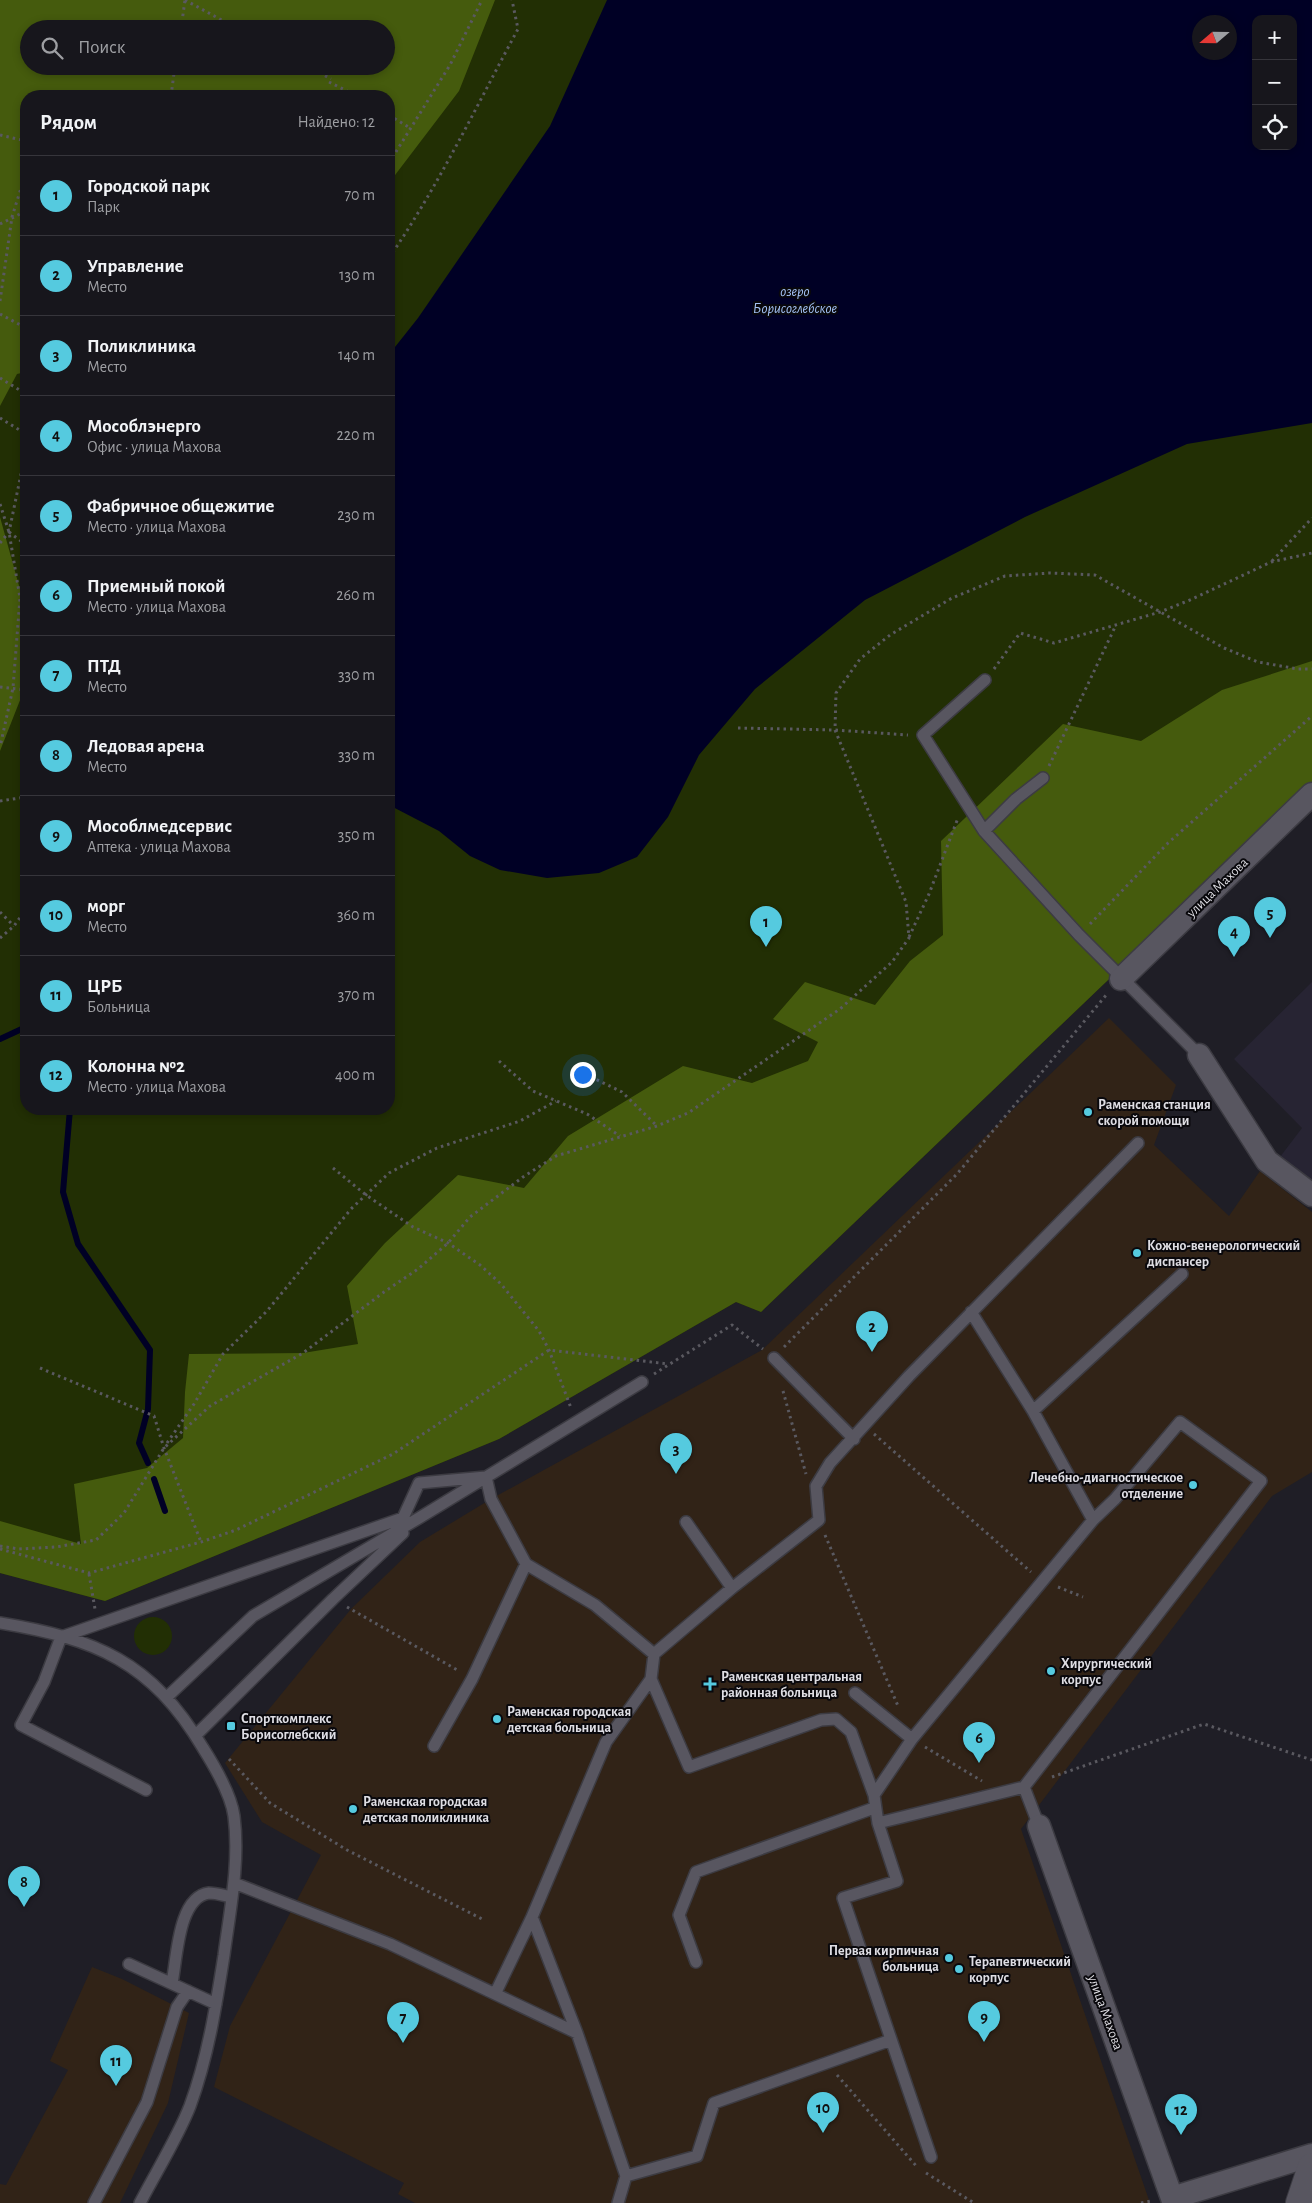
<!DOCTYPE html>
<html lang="ru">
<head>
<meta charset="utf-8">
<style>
	body { margin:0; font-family:"Alegreya Sans",sans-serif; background:#242329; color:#f1f3f6 }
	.controls { position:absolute; right:15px; top:15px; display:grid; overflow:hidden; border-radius:10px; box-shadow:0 2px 8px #0003 }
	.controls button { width:45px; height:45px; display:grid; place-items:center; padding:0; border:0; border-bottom:1px solid #36353b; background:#17161c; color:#f1f3f6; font:25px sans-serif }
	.compass { position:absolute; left:1192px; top:15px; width:45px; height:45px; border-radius:50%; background:#17161c; box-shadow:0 2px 8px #0003; rotate:250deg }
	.you { position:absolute; left:582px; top:1074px; width:18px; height:18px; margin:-12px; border:4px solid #fff; border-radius:50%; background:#1a73e8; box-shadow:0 0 0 8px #1a73e833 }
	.badge { display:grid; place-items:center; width:32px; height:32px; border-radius:50%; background:#55cadf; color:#111; font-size:16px; font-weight:700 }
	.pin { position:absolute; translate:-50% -41px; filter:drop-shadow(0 1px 2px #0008) }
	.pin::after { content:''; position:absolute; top:26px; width:18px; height:15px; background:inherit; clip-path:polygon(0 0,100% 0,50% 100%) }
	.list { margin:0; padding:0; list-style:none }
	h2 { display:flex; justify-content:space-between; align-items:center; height:65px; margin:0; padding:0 20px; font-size:21px }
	h2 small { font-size:16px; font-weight:400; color:#9e9fa3 }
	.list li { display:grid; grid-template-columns:32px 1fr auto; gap:15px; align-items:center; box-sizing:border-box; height:80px; padding:0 20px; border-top:1px solid #36353b }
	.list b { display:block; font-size:19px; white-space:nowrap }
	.list p { margin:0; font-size:16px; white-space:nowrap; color:#9e9fa3 }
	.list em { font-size:16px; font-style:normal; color:#9e9fa3 }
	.icon { flex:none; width:28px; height:28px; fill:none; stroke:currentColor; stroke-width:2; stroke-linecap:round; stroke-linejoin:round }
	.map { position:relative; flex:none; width:1312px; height:2203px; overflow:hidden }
	.search { position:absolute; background:#17161c; box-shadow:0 2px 8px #0003; left:20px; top:20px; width:375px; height:55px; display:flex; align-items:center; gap:12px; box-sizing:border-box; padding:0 18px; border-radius:28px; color:#9e9fa3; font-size:19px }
	.panel { position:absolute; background:#17161c; box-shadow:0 2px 8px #0003; left:20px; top:90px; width:375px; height:1025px; border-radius:20px }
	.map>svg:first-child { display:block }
	.built { fill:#272433 }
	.medical { fill:#312317 }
	.green { fill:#222f04; fill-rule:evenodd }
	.forest { fill:#455b0d; fill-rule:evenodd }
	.water { fill:#000025; fill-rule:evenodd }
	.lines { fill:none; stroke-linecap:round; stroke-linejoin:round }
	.stream { stroke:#000025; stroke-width:6 }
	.lane-casing { stroke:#3c3b42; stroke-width:14 }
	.street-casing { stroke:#3c3b42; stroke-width:25 }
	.secondary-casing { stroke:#3c3b42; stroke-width:30 }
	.path { stroke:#5a5960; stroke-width:3; stroke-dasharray:2.5 4; stroke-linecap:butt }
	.lane { stroke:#585660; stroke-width:11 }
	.street { stroke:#585660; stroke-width:22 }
	.secondary { stroke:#585660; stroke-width:28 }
	.poi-dot { fill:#55cadf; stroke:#09080c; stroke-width:2 }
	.labels { text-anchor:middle; stroke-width:4; stroke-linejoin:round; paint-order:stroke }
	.street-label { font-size:14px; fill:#dedde3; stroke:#09080c }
	.poi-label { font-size:14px; font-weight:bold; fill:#dedde3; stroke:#09080c; text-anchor:start }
	.water-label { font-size:15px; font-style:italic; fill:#a3c1f5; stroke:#09080c }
</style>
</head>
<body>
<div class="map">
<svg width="1312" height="2203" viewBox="0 0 1312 2203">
	<rect width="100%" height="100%" fill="#1f1e26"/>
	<path class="built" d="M1312,982V1181L1280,1157L1302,1128L1234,1059Z"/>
	<path class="medical" d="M1109,1018L1176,1085L1154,1145L1229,1216L1260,1171L1312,1212V1472L1272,1496L1021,1829L1150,2203H415L398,2194L404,2183L214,2087L230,2026L321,1855L262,1822L225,1763L351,1609L420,1542L491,1499L762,1350Z
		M92,1967L122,1979L189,2013L168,2103L120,2203H0V2184L6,2185L68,2070L50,2061Z"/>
	<path class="green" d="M0,0H1312V785L761,1312L736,1302L499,1439L105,1601L0,1573ZM1256,19H1293V146H1256ZM1200,22H1230V52H1200ZM29,29H386V66H29ZM26,96H389V1109H26Z
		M134 1636a19 19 0 1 1 38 0a19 19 0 1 1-38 0Z"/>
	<path class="forest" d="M0,0H495L459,91L389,183V96H26V372L17,374L0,406ZM29,29H386V66H29Z
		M0,517L26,611V685L0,751Z
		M1312,661V785L761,1312L736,1302L499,1439L105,1601L0,1573V1521L81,1544L74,1484L147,1468L183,1438L185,1392L189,1354L303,1353L358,1344L347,1286L385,1243L458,1175L524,1188L568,1136L683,1066L752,1083L808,1061L818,1042L773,1019L805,982L875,1005L910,961L943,935L941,841L1063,724L1141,741L1222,690Z"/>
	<path class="water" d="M607,0H1312V423L1187,444L1025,517L865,600L755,689L699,755L668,817L637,857L599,873L547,878L500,870L470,856L439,831L389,805V350L395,347L418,318L550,126ZM1256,19H1293V146H1256ZM1200,22H1230V52H1200Z"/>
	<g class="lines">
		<path class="stream" d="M0,1039L26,1027
			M70,1109L63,1192L78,1244L150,1350L148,1409L139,1443L148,1463
			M154,1479L165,1511"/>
		<g class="lane-casing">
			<path id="lane" d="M985,680L923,735L984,831L1079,935L1199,1055
				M984,831L1016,799L1043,778
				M971,1312L1033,1411L1093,1520
				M774,1358L854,1439
				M1033,1411L1182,1274
				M686,1522L732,1588
				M0,1623C96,1639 151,1661 203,1748C215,1767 231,1794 234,1816C240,1862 230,1910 224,1955C216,2006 208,2057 190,2106C178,2137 156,2172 140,2203
				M654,1654L732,1588L819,1520L816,1486L830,1463L909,1376L1138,1143
				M651,1679L606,1742L532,1917L577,2033L626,2176L697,2156L714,2103L891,2040
				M855,1693L912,1739
				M167,1697L253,1616L419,1518L642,1382
				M196,1735L333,1599L403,1533
				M434,1746L472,1679L526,1564
				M146,1790L21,1725L44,1682L61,1637L403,1518L419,1483L486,1477L491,1499L526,1564L595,1605L654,1654L651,1679L689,1767L821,1720L836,1719L851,1732L874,1795
				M878,1823L874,1795L912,1739L1093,1520L1115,1499L1180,1422L1261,1481L1024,1787
				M234,1883L390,1944L577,2033
				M696,1962L679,1915L696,1872L874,1808
				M129,1964L216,2004
				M172,1983C177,1958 178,1897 209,1893C216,1893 226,1896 232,1897
				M495,1994L532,1917
				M931,2157L843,1898L897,1881L878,1823L1024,1787L1039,1826
				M94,2203L147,2102L177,2007L188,1991
				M618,2203L626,2176"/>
		</g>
		<g class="street-casing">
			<path id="street" d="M1121,979L1312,794
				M1199,1055L1267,1161L1312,1195
				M1039,1826L1172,2198
				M1174,2203L1172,2198L1312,2155"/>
		</g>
		<g class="secondary-casing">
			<path id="secondary" d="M1300,2203L1312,2167"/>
		</g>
		<path class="path" d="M185,0L238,29
			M181,29L185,0
			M308,66L331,79
			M329,82L357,96
			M171,96L175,66
			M389,115L410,128
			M0,135L26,141
			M389,163L450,65L482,0
			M0,224L26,211
			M389,258C439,185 477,105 518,29L512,0
			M0,301L12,217L26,172
			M0,314L26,328
			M0,378L26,394
			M0,418L26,434
			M0,504L9,532L20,598L13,688L0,747
			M9,532L26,545
			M0,543L9,532L26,450
			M1272,561L1312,518
			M994,669L1020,633L1054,643L1160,612L1190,600L1271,562L1312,553
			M0,687L26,690
			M738,728L835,730L908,735
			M1049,766L1116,625
			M0,801L26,797
			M0,912L14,926
			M1090,924L1168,843L1312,716
			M909,937L929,894L958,818
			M0,938L14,926L26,909
			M499,1061L533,1091L587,1114L620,1136
			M585,1074L622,1092L657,1126
			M333,1168L366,1195L413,1227L448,1243L480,1265L501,1284L539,1331L549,1350L571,1408
			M784,1347L957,1174L1107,994
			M40,1368L154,1416L164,1448L201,1542
			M654,1374L732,1325L763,1349
			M783,1391L806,1474
			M874,1434L1031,1572
			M167,1443L194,1404L223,1354L267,1311L351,1209L389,1173L437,1148L520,1121L556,1101
			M825,1535L898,1706
			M0,1546L19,1549L56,1547L96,1540L124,1513L164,1448L210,1406L303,1353L384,1292L418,1269L448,1243L470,1217L523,1177L556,1156L657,1126L688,1113L840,1009L892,962L909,938L906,902L835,730L836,693L860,659L890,635L952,598L1005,576L1050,573L1095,575L1224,648L1258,662L1298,669H1312
			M0,1549L89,1573L201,1542L236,1530L393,1454L549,1350L668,1364
			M89,1574L95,1609
			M1058,1587L1083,1597
			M347,1607L459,1671
			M925,1747L982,1781
			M229,1759L270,1803L347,1850L484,1920
			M1052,1777L1204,1724L1312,1760
			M837,2075L918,2168
			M926,2173L974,2203
			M1141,2203L1151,2201"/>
		<use href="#lane" class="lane"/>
		<use href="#street" class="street"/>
		<use href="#secondary" class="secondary"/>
	</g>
	<g class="poi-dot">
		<circle cx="1088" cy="1112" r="5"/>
		<circle cx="1137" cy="1253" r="5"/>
		<circle cx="1193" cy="1485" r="5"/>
		<circle cx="1051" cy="1671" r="5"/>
		<path d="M707.5 1676.5h5v5h5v5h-5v5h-5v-5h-5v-5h5z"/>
		<circle cx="497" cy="1719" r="5"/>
		<rect x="226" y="1721" width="10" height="10" rx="2.5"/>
		<circle cx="353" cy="1809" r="5"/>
		<circle cx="949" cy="1958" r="5"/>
		<circle cx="959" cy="1969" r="5"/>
	</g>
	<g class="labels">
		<g class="street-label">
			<text transform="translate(1217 887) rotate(-44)" y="5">улица Махова</text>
			<text transform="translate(1106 2012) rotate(70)" y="5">улица Махова</text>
		</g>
		<g class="poi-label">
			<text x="1098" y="1109">Раменская станция<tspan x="1098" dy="16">скорой помощи</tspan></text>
			<text x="1147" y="1250">Кожно-венерологический<tspan x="1147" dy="16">диспансер</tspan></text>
			<text x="1183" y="1482" text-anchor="end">Лечебно-диагностическое<tspan x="1183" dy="16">отделение</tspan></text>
			<text x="1061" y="1668">Хирургический<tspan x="1061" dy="16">корпус</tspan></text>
			<text x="721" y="1681">Раменская центральная<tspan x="721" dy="16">районная больница</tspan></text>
			<text x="507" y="1716">Раменская городская<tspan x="507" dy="16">детская больница</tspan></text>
			<text x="241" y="1723">Спорткомплекс<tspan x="241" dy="16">Борисоглебский</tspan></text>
			<text x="363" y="1806">Раменская городская<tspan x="363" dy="16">детская поликлиника</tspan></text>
			<text x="939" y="1955" text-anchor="end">Первая кирпичная<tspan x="939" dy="16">больница</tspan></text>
			<text x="969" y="1966">Терапевтический<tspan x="969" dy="16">корпус</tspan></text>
		</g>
		<g class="water-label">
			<text x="795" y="296">озеро<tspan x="795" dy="17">Борисоглебское</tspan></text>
		</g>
	</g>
</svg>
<div class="controls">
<button>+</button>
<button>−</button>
<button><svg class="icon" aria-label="locate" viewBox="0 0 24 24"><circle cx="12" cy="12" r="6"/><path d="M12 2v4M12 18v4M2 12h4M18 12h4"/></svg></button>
</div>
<svg class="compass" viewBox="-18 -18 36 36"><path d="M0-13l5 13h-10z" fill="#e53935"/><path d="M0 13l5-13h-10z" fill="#9e9fa3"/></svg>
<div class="you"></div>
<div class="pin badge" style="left:766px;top:947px">1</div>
<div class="pin badge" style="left:872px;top:1352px">2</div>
<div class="pin badge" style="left:676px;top:1474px">3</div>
<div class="pin badge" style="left:1234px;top:957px">4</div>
<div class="pin badge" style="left:1270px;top:938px">5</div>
<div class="pin badge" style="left:979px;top:1763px">6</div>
<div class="pin badge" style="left:403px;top:2043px">7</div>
<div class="pin badge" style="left:24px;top:1907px">8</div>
<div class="pin badge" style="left:984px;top:2042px">9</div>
<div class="pin badge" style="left:823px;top:2133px">10</div>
<div class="pin badge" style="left:116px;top:2086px">11</div>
<div class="pin badge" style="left:1181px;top:2135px">12</div>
<div class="search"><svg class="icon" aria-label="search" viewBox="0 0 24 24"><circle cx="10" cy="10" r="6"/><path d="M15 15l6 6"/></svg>Поиск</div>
<section class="panel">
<h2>Рядом<small>Найдено: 12</small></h2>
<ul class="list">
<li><span class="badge">1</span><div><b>Городской парк</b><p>Парк</p></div><em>70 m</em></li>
<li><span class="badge">2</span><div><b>Управление</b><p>Место</p></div><em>130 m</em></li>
<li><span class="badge">3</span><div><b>Поликлиника</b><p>Место</p></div><em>140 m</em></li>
<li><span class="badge">4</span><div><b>Мособлэнерго</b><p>Офис · улица Махова</p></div><em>220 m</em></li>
<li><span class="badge">5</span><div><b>Фабричное общежитие</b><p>Место · улица Махова</p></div><em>230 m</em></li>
<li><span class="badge">6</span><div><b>Приемный покой</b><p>Место · улица Махова</p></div><em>260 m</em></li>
<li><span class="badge">7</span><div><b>ПТД</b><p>Место</p></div><em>330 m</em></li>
<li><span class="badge">8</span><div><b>Ледовая арена</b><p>Место</p></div><em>330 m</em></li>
<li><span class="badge">9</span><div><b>Мособлмедсервис</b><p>Аптека · улица Махова</p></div><em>350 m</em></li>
<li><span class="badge">10</span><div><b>морг</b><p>Место</p></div><em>360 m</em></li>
<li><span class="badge">11</span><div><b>ЦРБ</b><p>Больница</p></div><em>370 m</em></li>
<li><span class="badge">12</span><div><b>Колонна №2</b><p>Место · улица Махова</p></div><em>400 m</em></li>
</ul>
</section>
</div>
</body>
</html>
